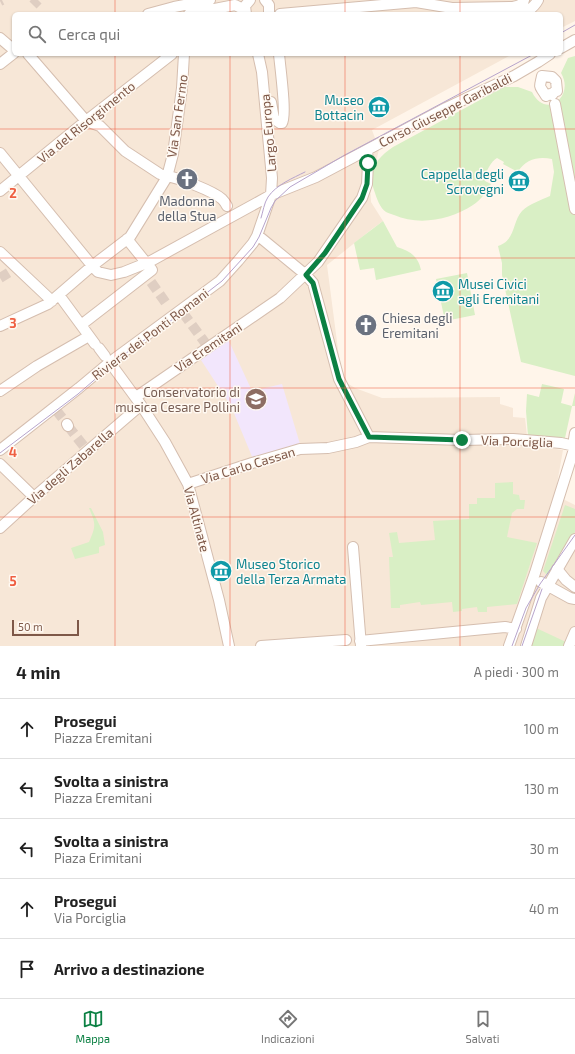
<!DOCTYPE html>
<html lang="it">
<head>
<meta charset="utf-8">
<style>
	body { margin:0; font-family:"Exo 2",sans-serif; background:#f2f2f2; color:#222 }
	.scale { position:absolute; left:12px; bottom:10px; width:67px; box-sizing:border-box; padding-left:4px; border:2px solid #7e5848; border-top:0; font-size:11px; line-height:14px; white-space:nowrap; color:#7e5848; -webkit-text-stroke:3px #fff9f2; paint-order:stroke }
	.stop { position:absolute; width:12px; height:12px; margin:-9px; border:3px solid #0b8043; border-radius:50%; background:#fff }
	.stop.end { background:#0b8043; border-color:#fff; box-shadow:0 1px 4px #0008 }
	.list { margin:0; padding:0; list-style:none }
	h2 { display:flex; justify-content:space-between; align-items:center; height:52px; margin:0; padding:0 16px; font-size:17px }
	h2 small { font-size:13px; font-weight:400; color:#767676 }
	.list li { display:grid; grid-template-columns:26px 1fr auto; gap:12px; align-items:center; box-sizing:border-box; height:60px; padding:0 16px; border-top:1px solid #e0e0e0 }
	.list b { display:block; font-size:15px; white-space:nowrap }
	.list p { margin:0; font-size:13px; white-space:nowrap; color:#767676 }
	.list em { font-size:13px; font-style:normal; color:#767676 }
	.icon { flex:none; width:22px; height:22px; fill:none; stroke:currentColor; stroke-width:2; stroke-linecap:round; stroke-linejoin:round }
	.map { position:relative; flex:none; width:575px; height:646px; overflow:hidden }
	.search { position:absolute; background:#fff; box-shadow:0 1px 3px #0004; left:12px; right:12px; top:12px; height:44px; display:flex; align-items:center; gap:10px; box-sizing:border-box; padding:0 14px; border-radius:6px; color:#767676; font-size:15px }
	.sheet { height:352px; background:#fff }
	nav { display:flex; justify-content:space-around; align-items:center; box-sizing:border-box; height:56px; border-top:1px solid #e0e0e0; background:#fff; font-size:11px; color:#767676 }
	nav a { display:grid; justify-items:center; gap:2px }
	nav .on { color:#0b8043 }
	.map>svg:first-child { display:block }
	.residential { fill:#f7e7d7 }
	.education { fill:#f2e6fc }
	.green { fill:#d9efc5 }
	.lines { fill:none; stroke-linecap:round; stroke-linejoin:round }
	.minor-tunnel { stroke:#dfcec2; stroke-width:10; stroke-dasharray:10 5; stroke-linecap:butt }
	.minor-casing { stroke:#d5beaf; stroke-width:12 }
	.minor { stroke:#fff; stroke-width:10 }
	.tram { stroke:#b7a4cc; stroke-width:1 }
	.route { stroke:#0b8043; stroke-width:5 }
	.grid { fill:none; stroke:#ef5f42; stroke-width:1; stroke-opacity:0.55 }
	.labels { text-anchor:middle; stroke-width:3; stroke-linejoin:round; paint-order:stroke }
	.culture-label { font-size:13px; fill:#0d838f; stroke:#fff9f2; text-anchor:end }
	.street-label { font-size:13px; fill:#7e5848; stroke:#fff9f2 }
	.worship-label { font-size:13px; fill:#5b616d; stroke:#fff9f2 }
	.education-label { font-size:13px; fill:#785e54; stroke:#fff9f2; text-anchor:end }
	.grid-label { font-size:13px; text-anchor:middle; font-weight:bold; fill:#ef5f42; stroke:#fff9f2; stroke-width:3; stroke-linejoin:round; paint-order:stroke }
</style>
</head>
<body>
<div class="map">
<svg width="575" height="646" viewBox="0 0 575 646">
	<rect width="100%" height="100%" fill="#fff5ea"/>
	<path class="residential" d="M0,0H575V21L561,28V14H14V54H513L372,130L379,149L377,158L372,167L370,181L371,202L383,221L372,229L327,265L342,380L355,388L382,398L500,397V404L513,408V417L525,418L528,445L563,450L555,495L575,505V646H0Z"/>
	<path class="education" d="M228,339L252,391L282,384L300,444L253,459L231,406L201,360L202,359Z"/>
	<path class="green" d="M575,56V376L521,362L502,275V263L498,246C516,240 512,222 522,211C529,204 541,200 550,196L554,172L552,159C539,156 525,159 518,172L503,164L504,162L497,158C491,161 484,174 485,181L491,184C486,192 481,200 473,205C450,220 419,226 394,215C391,214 388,213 386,212C380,208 377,199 375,193C374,190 372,185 372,181C370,166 381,155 393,147L504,87H518L532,92C546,120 575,96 561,73L568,58Z
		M383,221L397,247C410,251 418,256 421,270L376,280L374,268L360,270L354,243Z
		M467,273L475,315L445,321L436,279Z
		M542,384L564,389L561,403L572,406L575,393V406H572L565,438L528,436L526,411L527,394L539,397Z
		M513,482V494L519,495L520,500H525L524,509H517L512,513L507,537L537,543L517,604L487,607V612H478L477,607L462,609V611L453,612L452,602L421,605L420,602L400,605V608H391L389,557H393L389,533L397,532L399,543L435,540L433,521L469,519V504H477V498H495V483Z
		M565,505L575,509V532L552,571L547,575L543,571Z
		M89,508H91L103,532L105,545L99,547V553L75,559L71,548L89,542C96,526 96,524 89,508Z
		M534,627L566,642L564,646H528Z"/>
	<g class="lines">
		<path class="minor-tunnel" d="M0,1L2,0
			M33,5L38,0
			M0,278L13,270
			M151,282L168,306
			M183,313L206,344
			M56,410L67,424
			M68,426L86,449"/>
		<g class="minor-casing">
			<path id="minor" d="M265,0L269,5V14
				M510,11C522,14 532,11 538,0
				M148,14L174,7L210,0
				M189,14L235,5L245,10
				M246,14L245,6L250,0
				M280,14L416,2L452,8L513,7C518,6 523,5 524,0
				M0,38L14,50
				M561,48L575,40
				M28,54L86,121L100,126L125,151L160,174L167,177
				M0,64L14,53
				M542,76L552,77L556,81L557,91H555L552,95L550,94L546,96C539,84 539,90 542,76Z
				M271,102L274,119L280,123H282C287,116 280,66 279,54
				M555,104L575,209
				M0,153L94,268L98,272L111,275L124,272L149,262L271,195L316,177L446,108L514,76L538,62L550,54
				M167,176C179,178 213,191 222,199C224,201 226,204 227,206
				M167,177L173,154L182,88L184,54
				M0,191L86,121L172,54
				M261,238L306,275L313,283L339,379L369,437
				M0,252L52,301
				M59,295L95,344
				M81,325L152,270L127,239
				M0,326L48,304L92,266L130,237L167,177
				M99,348L105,356
				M111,364L141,405L165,442L188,484L219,600L229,646
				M0,391L37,366L89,336
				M136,397L280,298L318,262L362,198L367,184L368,163L367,150
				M67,424L68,426
				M574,439L575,433
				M0,450L79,388L110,362L220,281L238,261L253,243L257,236L271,195L272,178L262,72L258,54
				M0,464L34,497
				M188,484L252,463L290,452L300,449L328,448L356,442L369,437L462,440L513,439L561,443L575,446
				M0,528L34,497L141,405
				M353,547L361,646
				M557,569L566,580L575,587
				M541,582L570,598L575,599
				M360,641L505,627L516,629
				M261,646L346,640
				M509,646L535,573L575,446
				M526,646L541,598L575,539
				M569,646L575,632"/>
		</g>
		<use href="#minor" class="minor"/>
		<path class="tram" d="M561,33L575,25
			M261,218C263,212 264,203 268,197C276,185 293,178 305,172
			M0,453L78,394L122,356L160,329L222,281L253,247L259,237L271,208L275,201L290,187L343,156L534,54
			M512,646L526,608L540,584L575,535
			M522,646L542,589"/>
	</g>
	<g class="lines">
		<path class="route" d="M368,163L367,184L362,198L325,253L306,275L313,283L339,379L369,437L462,440"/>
	</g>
	<path class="grid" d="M115,0V14M230,0V14M345,0V14M460,0V14M115,54V646M230,54V646M345,54V646M460,54V646M0,129H575M0,258H575M0,388H575M0,517H575"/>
	<defs>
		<g id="museum-disc" transform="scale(1.15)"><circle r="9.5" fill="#0f9aa8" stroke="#fff9f2"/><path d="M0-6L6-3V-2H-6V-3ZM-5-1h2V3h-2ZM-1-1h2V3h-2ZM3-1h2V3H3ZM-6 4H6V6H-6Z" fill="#fff"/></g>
		<g id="church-disc" transform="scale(1.15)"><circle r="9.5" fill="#6b7280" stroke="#fff9f2"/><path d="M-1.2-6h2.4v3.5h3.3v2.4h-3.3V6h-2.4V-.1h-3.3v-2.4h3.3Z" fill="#fff"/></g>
		<g id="university-disc" transform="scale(1.15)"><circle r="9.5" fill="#8d6e63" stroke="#fff9f2"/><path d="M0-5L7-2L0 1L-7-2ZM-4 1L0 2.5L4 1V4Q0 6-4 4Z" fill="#fff"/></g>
	</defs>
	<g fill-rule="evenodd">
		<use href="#museum-disc" x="379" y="107"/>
		<use href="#church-disc" x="187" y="179"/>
		<use href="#museum-disc" x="519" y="181"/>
		<use href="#museum-disc" x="443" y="291"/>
		<use href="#church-disc" x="366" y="325"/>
		<use href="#university-disc" x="256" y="399"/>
		<use href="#museum-disc" x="221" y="571"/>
	</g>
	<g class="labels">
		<g class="culture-label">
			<text x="364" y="105">Museo<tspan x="364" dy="15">Bottacin</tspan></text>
			<text x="504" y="179">Cappella degli<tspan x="504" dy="15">Scrovegni</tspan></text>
			<text x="458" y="289" text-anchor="start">Musei Civici<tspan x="458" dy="15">agli Eremitani</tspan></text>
			<text x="236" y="569" text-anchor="start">Museo Storico<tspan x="236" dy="15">della Terza Armata</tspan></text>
		</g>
		<g class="street-label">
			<text transform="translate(445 110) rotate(-27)" y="5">Corso Giuseppe Garibaldi</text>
			<text transform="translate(177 116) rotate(-82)" y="5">Via San Fermo</text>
			<text transform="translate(86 122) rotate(-39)" y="5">Via del Risorgimento</text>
			<text transform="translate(268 133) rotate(-95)" y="5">Largo Europa</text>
			<text transform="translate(150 334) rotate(-37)" y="5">Riviera dei Ponti Romani</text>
			<text transform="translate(208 347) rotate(-34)" y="5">Via Eremitani</text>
			<text transform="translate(517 441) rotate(2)" y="5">Via Porciglia</text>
			<text transform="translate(248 465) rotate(-17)" y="5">Via Carlo Cassan</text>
			<text transform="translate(70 466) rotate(-41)" y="5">Via degli Zabarella</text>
			<text transform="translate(197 519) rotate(75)" y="5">Via Altinate</text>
		</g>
		<g class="worship-label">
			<text x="187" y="206">Madonna<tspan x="187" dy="15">della Stua</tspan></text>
			<text x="382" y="323" text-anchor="start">Chiesa degli<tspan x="382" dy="15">Eremitani</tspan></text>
		</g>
		<g class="education-label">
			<text x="240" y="397">Conservatorio di<tspan x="240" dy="15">musica Cesare Pollini</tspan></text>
		</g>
	</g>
	<g class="grid-label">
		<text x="13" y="198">2</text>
		<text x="13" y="328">3</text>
		<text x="13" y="457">4</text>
		<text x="13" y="586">5</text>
	</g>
</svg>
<div class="scale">50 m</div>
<div class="stop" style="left:368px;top:163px"></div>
<div class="stop end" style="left:462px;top:440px"></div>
<div class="search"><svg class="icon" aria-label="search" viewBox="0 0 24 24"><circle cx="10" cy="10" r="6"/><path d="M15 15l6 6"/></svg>Cerca qui</div>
</div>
<section class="sheet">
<h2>4 min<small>A piedi · 300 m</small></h2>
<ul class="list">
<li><svg class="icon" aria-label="ahead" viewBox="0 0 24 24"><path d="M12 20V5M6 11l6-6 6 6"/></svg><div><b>Prosegui</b><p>Piazza Eremitani</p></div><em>100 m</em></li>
<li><svg class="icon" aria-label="left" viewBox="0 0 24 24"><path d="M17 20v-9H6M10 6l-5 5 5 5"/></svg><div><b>Svolta a sinistra</b><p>Piazza Eremitani</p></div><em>130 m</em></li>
<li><svg class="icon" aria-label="left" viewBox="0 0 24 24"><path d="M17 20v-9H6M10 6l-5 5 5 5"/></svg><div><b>Svolta a sinistra</b><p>Piaza Erimitani</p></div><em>30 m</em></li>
<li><svg class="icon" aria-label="ahead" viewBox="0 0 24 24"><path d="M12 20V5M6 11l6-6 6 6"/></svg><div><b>Prosegui</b><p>Via Porciglia</p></div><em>40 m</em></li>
<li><svg class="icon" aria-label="arrive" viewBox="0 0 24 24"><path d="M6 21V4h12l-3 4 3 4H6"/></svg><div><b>Arrivo a destinazione</b></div></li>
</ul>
</section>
<nav>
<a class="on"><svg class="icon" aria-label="map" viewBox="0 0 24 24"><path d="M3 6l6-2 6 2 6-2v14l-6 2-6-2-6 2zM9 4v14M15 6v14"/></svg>Mappa</a>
<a><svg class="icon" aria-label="directions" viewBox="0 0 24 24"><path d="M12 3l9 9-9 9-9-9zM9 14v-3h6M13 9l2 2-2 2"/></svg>Indicazioni</a>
<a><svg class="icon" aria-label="saved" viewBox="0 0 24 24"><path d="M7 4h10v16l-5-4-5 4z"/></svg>Salvati</a>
</nav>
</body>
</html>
